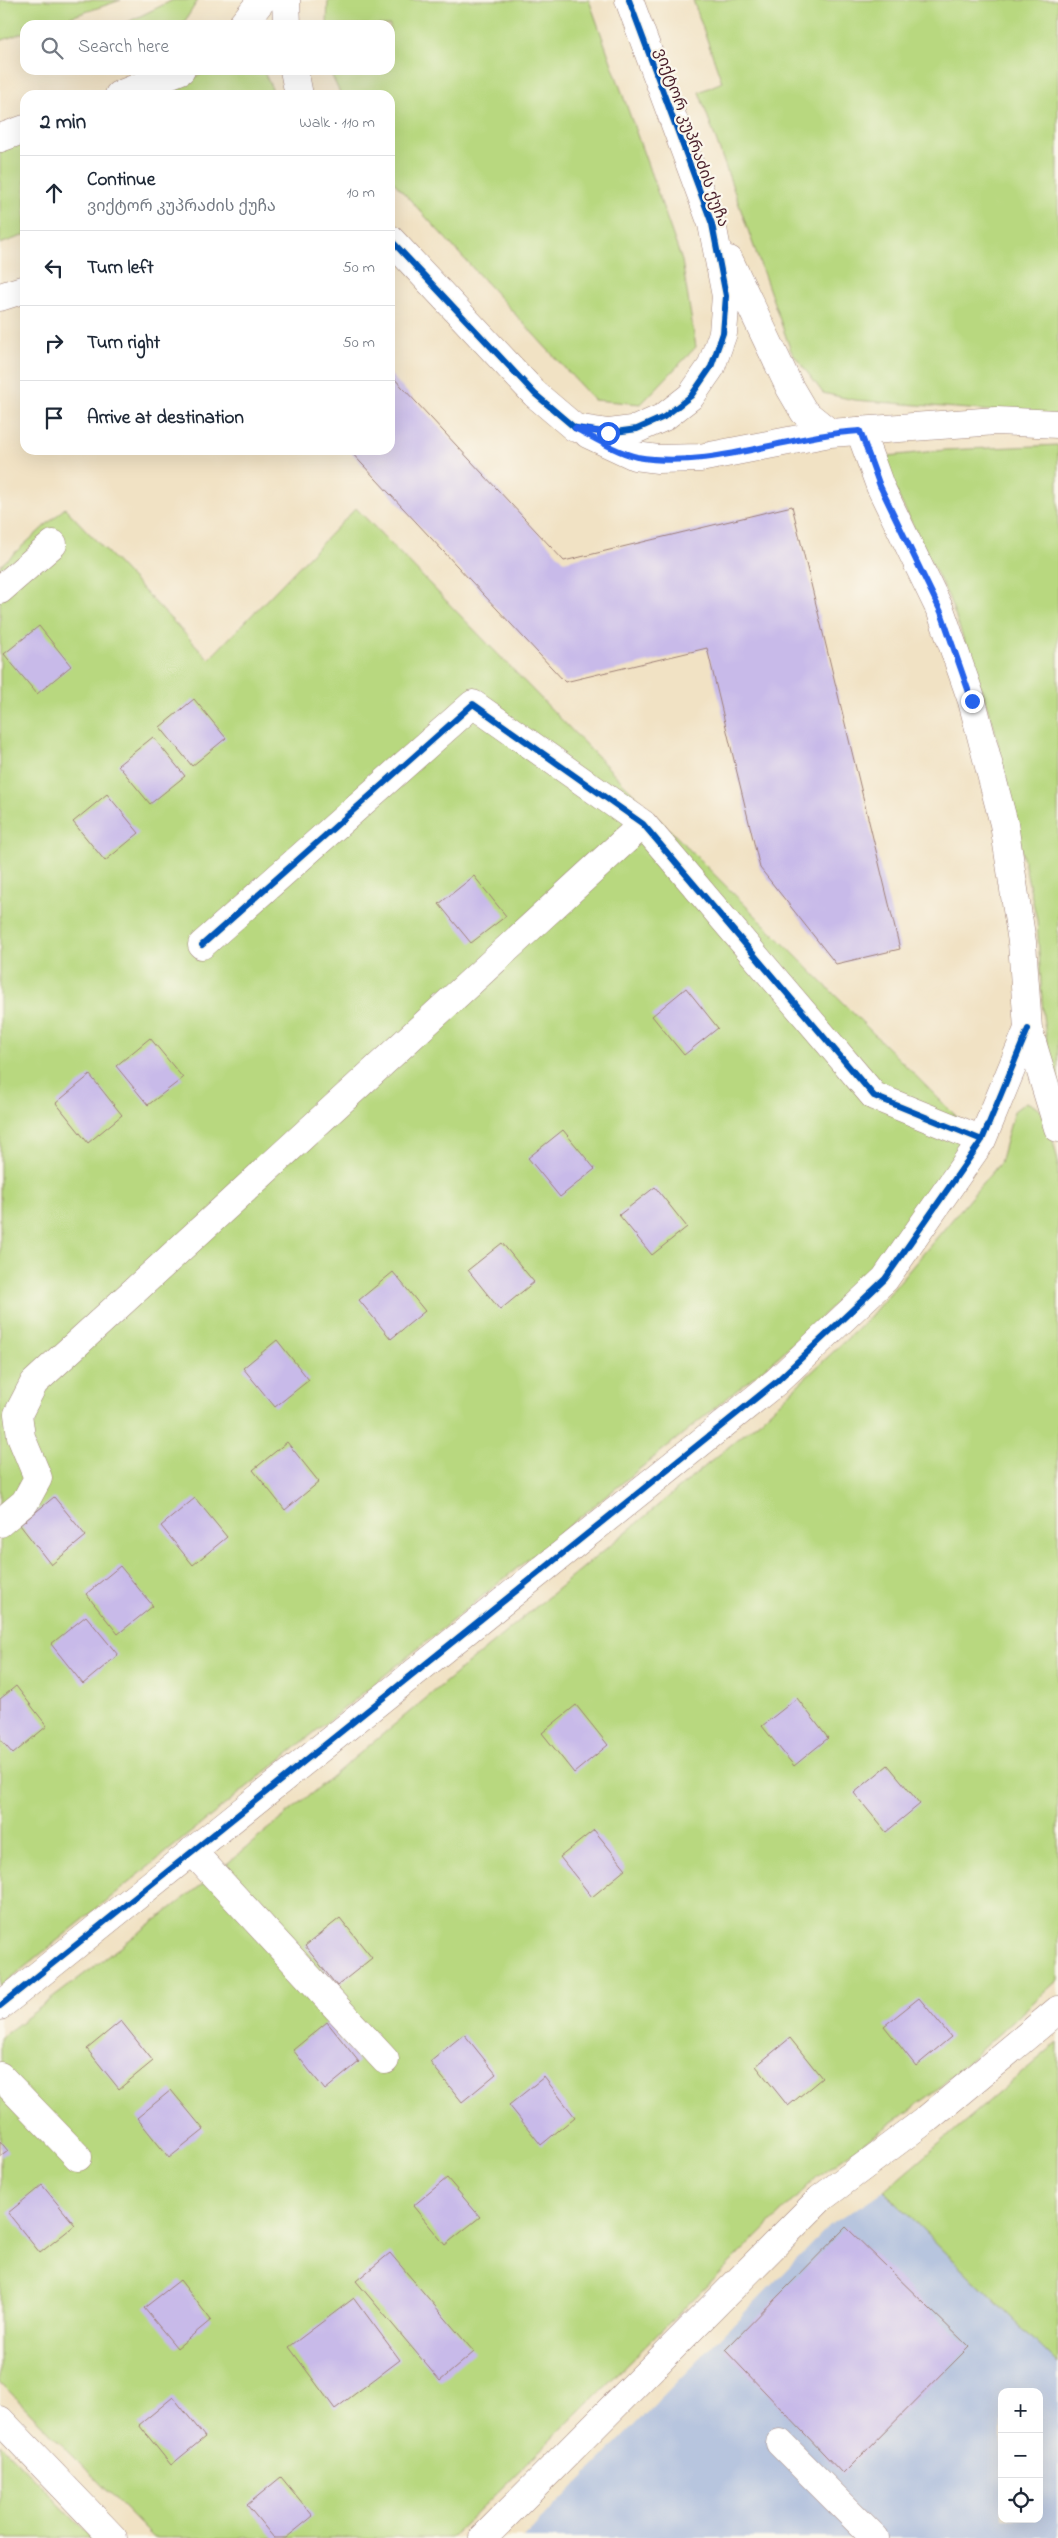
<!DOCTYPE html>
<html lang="en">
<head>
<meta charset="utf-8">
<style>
	body { margin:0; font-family:"Indie Flower","Noto Sans Georgian",sans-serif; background:#f6f6f7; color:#1f2937 }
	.controls { position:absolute; right:15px; bottom:15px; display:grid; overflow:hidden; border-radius:10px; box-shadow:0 5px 20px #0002 }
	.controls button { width:45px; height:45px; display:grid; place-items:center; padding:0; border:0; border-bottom:1px solid #e0e1e3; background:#fff; color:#1f2937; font:25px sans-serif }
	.stop { position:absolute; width:15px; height:15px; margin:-11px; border:4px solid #2563eb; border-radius:50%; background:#fff }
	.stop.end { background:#2563eb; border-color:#fff; box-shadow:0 1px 5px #0008 }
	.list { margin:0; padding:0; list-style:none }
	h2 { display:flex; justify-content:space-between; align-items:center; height:65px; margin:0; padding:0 20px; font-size:21px }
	h2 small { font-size:16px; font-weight:400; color:#747a83 }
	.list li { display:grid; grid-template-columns:32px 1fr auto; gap:15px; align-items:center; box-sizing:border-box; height:75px; padding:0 20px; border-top:1px solid #e0e1e3 }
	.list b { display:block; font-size:19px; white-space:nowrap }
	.list p { margin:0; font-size:16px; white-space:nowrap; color:#747a83 }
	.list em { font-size:16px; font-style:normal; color:#747a83 }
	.icon { flex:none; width:28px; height:28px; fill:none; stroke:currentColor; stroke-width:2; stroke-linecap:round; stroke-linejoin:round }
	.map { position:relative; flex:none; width:1058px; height:2538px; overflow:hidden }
	.search { position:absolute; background:#fff; box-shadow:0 5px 20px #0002; left:20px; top:20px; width:375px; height:55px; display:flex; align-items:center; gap:12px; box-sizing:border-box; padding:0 18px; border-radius:15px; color:#747a83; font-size:19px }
	.panel { position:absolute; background:#fff; box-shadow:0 5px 20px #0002; left:20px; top:90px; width:375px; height:365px; border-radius:15px }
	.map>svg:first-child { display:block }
	.industrial { fill:#b7c5de; fill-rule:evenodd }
	.green { fill:#b8d87f; stroke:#817c55 }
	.building { fill:#c8bae9 }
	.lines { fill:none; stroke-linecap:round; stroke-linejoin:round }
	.minor-casing { stroke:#9e8078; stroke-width:29 }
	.major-casing { stroke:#9e8078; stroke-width:29 }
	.minor { stroke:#fff; stroke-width:28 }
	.major { stroke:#fff; stroke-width:28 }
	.cycleway-casing { stroke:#fbf7ec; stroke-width:9 }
	.cycleway { stroke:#0057b8; stroke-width:6 }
	.route { stroke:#2563eb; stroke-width:6 }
	.labels { text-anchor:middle; stroke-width:4.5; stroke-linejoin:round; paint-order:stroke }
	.street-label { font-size:16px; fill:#4a1f2b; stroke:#fbf7ec }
</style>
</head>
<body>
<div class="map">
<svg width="1058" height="2538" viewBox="0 0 1058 2538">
	<rect width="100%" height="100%" fill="#fbf7ec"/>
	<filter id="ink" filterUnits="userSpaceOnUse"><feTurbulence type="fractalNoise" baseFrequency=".02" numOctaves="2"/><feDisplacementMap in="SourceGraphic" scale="10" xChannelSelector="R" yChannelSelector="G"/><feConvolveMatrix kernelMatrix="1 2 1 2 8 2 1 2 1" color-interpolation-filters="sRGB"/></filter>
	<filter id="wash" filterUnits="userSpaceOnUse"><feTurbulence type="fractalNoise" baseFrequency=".0096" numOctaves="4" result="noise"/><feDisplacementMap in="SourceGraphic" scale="20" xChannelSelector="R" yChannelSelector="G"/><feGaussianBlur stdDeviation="1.12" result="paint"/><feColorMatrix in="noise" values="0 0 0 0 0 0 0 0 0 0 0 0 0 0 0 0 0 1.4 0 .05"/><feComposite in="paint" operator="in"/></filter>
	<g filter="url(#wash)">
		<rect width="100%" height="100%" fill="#f1e2c4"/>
		<path class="industrial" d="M884,2191L1058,2364V2538H524L830,2225ZM1002,2392H1039V2519H1002Z"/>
		<path class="green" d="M0,0H121L47,25H25V32L0,41Z
			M173,0H198L183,24L122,25Z
			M328,0H589L682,261L696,347L641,404L594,400L390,178V95H341L329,70H390V25H327Z
			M693,0H1058V416L854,400L823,393L791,351L699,92L722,82Z
			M213,70H263L275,95H143Z
			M25,138V235L0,244V147Z
			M1058,445V1089L1050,1062L1043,1016L1037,920L994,726L949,598L879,457L945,450Z
			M65,508L209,659L356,508L623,783L973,1133L875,1266L779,1356L0,1987V566Z
			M1026,1102C1050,1110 1052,1139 1058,1161V1980L933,2093L817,2177L451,2538H154L0,2382V2038L199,1887L762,1419L868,1319L1000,1163L1014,1111Z
			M1058,2042V2364L884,2191Z
			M0,2444L92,2538H0Z"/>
		<g id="blocks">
			<path class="building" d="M390,374L564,561L792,506L900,949L836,964L760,868L707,648L565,682L349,450H390Z
				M39,626L71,666L37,694L4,654Z
				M194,699L226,738L192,766L160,727Z
				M153,737L185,776L150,804L118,765Z
				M107,794L139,833L105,861L73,822Z
				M474,876L506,916L471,943L439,904Z
				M686,988L718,1028L684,1055L652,1016Z
				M150,1038L183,1078L148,1105L116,1066Z
				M90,1075L122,1115L88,1143L56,1103Z
				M563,1130L595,1169L560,1197L528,1158Z
				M655,1187L687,1227L652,1255L619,1215Z
				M502,1243L534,1282L500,1310L468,1270Z
				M393,1272L425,1311L391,1339L359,1300Z
				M277,1340L309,1380L275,1407L243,1368Z
				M287,1442L319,1482L285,1510L253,1470Z
				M54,1497L86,1536L51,1565L20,1525Z
				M195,1498L227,1537L193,1565L161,1526Z
				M120,1566L153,1606L118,1634L86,1594Z
				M86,1616L118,1655L83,1684L51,1644Z
				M16,1686L47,1726L13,1754L0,1739V1699Z
				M797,1698L828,1738L794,1766L762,1726Z
				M576,1705L608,1745L574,1773L542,1733Z
				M888,1765L920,1804L886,1832L854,1793Z
				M594,1830L626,1869L592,1897L560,1857Z
				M340,1918L372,1958L337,1986L305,1946Z
				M919,1998L951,2037L916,2066L884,2026Z
				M121,2021L153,2061L119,2089L87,2049Z
				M327,2022L359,2062L325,2090L293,2050Z
				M464,2034L496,2074L462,2102L430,2062Z
				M790,2038L822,2078L788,2106L756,2066Z
				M544,2077L575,2117L541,2145L509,2105Z
				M171,2090L204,2130L169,2158L137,2118Z
				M0,2141L8,2151L0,2157Z
				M447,2178L480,2217L445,2245L413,2206Z
				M42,2185L75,2225L40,2253L8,2213Z
				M846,2227L969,2347L843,2474L725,2350Z
				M390,2253L474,2352L440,2381L356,2281Z
				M180,2280L211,2320L177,2348L144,2308Z
				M354,2298L400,2360L335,2409L289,2347Z
				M173,2397L205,2437L171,2465L139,2425Z
				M281,2477L313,2516L286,2538H274L247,2505Z"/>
		</g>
	</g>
	<g filter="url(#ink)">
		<use href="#blocks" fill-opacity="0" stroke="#9e8078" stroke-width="1"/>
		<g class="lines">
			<g class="minor-casing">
				<path id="minor" d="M860,431L880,486L941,612L972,701L1004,824L1022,942L1028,1029L1058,1128
					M0,590L53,544
					M202,945L473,704L643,824L874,1096L982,1140
					M0,1523L25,1502L38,1478L21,1437L18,1414L34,1383L643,824
					M192,1851L385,2060
					M0,2006L776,1382L885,1279L982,1140L1028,1029
					M0,2076L78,2157
					M0,2420L113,2538
					M780,2443L875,2538
					M483,2538L820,2199L927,2119L1058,2010"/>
			</g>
			<g class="major-casing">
				<path id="major" d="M286,0L287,25
					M242,25L262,0
					M294,70L299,95
					M119,95L181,70
					M0,138L25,129
					M390,239L535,394L575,428L608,433L637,429L664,417L691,396L711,367L723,333L726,296L712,224L629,0
					M729,260L790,388L804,412L830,433
					M0,297L25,289
					M588,434L635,456L658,459L700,458L830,433L996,421L1058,424"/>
			</g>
			<use href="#minor" class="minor"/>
			<use href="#major" class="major"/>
			<g class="cycleway-casing">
				<path id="cycleway" d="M390,239L535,394L575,428L608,433L637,429L664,417L691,396L711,367L723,333L726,296L712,224L629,0
					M202,945L473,704L643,824L874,1096L982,1140
					M0,2006L776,1382L885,1279L982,1140L1028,1029"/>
			</g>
			<use href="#cycleway" class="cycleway"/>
		</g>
	</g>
	<g class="lines" filter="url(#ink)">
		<path class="route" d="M608,433L575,428C594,438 616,452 637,457C711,470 787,435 860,431L880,486L941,612L972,701"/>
	</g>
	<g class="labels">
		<g class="street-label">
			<text transform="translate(693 137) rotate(70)" y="6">ვიქტორ კუპრაძის ქუჩა</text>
		</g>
	</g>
</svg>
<div class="controls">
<button>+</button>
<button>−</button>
<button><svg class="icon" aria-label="locate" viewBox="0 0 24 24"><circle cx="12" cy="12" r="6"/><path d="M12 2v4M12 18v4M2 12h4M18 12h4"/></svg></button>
</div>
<div class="stop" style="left:608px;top:433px"></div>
<div class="stop end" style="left:972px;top:701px"></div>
<div class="search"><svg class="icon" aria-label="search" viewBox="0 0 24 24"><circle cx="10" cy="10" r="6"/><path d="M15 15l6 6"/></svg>Search here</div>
<section class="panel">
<h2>2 min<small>Walk · 110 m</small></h2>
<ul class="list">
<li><svg class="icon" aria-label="ahead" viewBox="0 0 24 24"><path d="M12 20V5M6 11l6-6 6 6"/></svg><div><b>Continue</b><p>ვიქტორ კუპრაძის ქუჩა</p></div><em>10 m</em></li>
<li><svg class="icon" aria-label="left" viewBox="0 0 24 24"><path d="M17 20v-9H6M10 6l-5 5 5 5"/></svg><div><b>Turn left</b></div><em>50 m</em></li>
<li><svg class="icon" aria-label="right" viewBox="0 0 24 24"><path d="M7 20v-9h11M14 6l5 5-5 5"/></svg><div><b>Turn right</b></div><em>50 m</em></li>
<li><svg class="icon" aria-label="arrive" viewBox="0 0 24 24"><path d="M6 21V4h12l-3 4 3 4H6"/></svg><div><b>Arrive at destination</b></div></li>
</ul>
</section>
</div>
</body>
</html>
